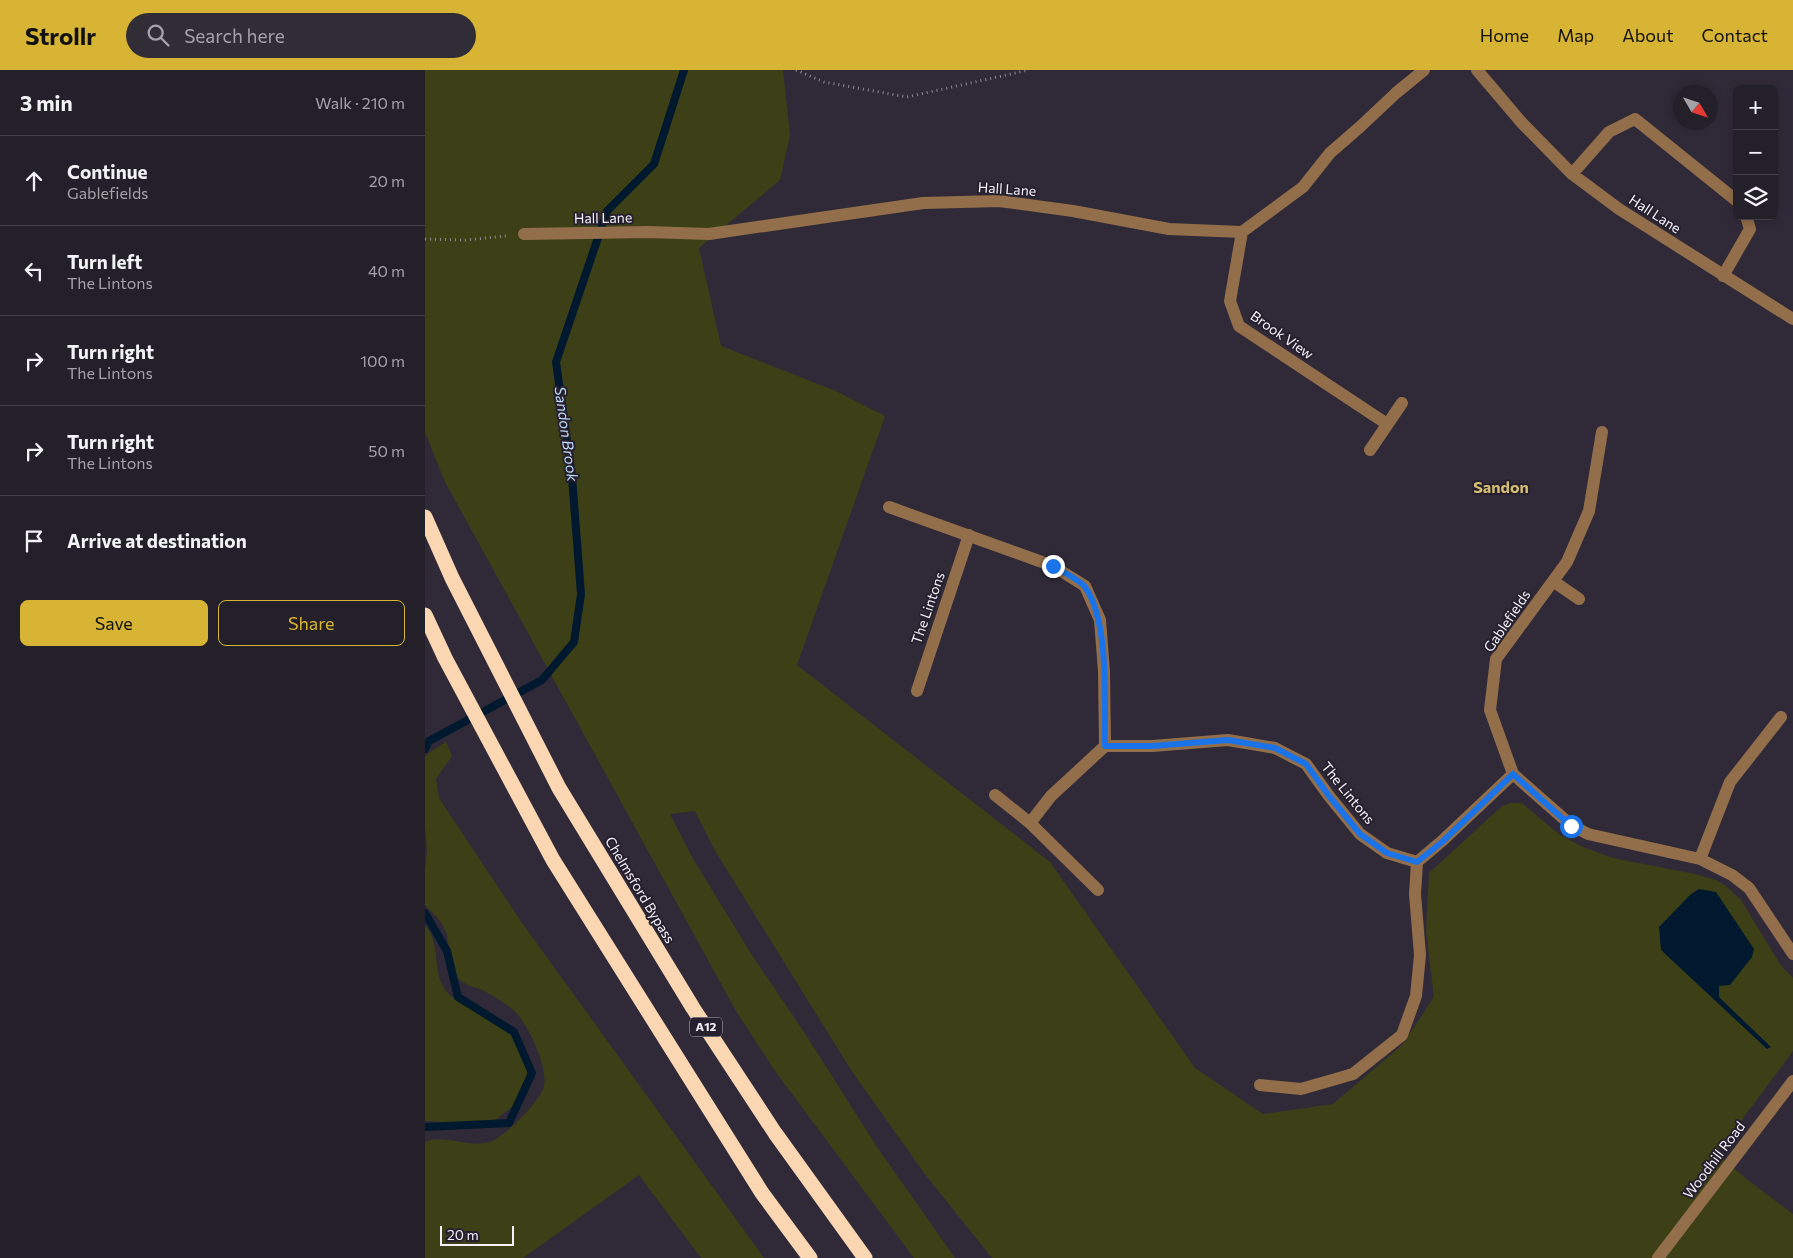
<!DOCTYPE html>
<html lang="en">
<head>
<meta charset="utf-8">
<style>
	body { margin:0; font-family:Commissioner,sans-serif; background:#302d36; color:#f1f3f6 }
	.controls { position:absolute; right:15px; top:15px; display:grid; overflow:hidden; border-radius:8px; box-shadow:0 2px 8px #0003 }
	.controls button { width:45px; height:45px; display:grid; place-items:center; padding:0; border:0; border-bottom:1px solid #413e47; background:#24202a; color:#f1f3f6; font:25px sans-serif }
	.compass { position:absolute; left:1248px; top:15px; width:45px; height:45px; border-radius:50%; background:#24202a; box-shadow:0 2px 8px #0003; rotate:129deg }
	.scale { position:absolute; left:15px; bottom:12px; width:74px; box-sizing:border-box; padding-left:5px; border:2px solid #f5f2fb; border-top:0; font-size:14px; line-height:18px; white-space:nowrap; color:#f5f2fb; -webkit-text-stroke:4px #26202e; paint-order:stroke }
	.stop { position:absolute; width:15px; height:15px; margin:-11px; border:4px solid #1a73e8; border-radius:50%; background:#fff }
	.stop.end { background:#1a73e8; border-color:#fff; box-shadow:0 1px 5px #0008 }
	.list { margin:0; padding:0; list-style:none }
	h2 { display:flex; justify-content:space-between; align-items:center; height:65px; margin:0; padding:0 20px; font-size:21px }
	h2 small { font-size:16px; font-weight:400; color:#a3a3a8 }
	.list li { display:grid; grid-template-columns:32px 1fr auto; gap:15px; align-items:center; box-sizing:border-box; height:90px; padding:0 20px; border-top:1px solid #413e47 }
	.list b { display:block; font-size:19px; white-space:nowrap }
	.list p { margin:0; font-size:16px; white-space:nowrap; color:#a3a3a8 }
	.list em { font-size:16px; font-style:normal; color:#a3a3a8 }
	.actions { display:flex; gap:10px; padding:15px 20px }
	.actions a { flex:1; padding:11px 0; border:1px solid #d7b434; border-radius:8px; text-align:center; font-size:18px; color:#d7b434 }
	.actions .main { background:#d7b434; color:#111 }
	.icon { flex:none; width:28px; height:28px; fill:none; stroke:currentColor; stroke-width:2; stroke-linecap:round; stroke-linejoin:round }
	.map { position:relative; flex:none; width:1368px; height:1188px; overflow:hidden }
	header { display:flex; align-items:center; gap:30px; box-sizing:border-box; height:70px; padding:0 25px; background:#d7b434; color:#111 }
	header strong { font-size:24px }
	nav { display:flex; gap:28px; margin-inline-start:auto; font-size:18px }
	.search { width:350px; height:45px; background:#302d36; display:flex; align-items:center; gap:12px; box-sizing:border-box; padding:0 18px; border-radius:28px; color:#a3a3a8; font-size:19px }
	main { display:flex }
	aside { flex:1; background:#24202a }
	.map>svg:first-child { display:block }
	.green { fill:#3d3f17 }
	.water { fill:#00192e }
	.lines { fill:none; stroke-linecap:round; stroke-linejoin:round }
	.stream { stroke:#00192e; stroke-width:8 }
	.path { stroke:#8d8994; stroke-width:3; stroke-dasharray:1 4; stroke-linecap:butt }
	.minor { stroke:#936e4a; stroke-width:12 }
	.highway { stroke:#fad6b3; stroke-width:15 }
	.route { stroke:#1a73e8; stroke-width:6 }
	.labels { text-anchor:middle; stroke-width:4; stroke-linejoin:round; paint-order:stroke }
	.shield { fill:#26202e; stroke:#b7b3be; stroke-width:1 }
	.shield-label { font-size:12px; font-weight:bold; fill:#f5f2fb }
	.street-label { font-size:14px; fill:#f5f2fb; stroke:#26202e }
	.water-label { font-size:15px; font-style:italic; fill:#bddbf6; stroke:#26202e }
	.quarter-label { font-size:16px; font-weight:bold; fill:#d5be72; stroke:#26202e }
</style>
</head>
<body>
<header>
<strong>Strollr</strong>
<div class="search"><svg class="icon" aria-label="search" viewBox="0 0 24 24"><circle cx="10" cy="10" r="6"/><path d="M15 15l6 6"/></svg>Search here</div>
<nav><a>Home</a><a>Map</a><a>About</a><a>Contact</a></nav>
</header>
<main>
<aside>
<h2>3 min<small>Walk · 210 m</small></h2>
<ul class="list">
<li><svg class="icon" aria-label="ahead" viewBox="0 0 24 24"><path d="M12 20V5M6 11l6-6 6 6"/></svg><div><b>Continue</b><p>Gablefields</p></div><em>20 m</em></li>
<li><svg class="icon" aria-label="left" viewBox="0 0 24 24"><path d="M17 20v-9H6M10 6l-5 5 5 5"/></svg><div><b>Turn left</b><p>The Lintons</p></div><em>40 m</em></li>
<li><svg class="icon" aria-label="right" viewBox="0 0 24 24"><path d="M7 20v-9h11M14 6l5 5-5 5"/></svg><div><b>Turn right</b><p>The Lintons</p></div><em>100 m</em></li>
<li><svg class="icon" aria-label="right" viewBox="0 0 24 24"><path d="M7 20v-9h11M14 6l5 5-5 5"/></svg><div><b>Turn right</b><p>The Lintons</p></div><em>50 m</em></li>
<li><svg class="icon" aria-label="arrive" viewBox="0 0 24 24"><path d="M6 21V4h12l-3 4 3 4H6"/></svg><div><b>Arrive at destination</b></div></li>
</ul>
<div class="actions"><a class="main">Save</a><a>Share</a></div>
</aside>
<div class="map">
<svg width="1368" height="1188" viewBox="0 0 1368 1188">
	<rect width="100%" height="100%" fill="#302a38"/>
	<path class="green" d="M0,0H358L365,65L355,110L274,178L296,276L411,321L460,346L372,595L625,792L770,998L838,1044L908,1034L977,975L1009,927L1001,861L1004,803L1076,737L1085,733H1097L1135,765L1158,777L1188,788L1270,804L1291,810L1301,816L1316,830L1355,894L1368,908V981L1292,1083L1319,1107L1368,1144V1188H567L499,1103L426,1000L289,779L270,741L245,744L267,787L325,882L381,965L452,1077L530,1188H489L350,1001L311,941L19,410L0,362Z
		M21,672L27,686L11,709L14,728L95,850L339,1188H276L214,1105L98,1188H0V1072C21,1063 46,1080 67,1071C82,1064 115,1032 119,1016C123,996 102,950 86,938C77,931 67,925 57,920C47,916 38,915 31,906C24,896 25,874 21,862C17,851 8,843 0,835V800L2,780L0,756V687L5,682Z
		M0,855C17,874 6,904 22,922C30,932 42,932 53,936C63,941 73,947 82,954C88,960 90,970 94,978C105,1005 110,1021 83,1040C77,1044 71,1051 64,1053C48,1060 19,1050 0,1051Z"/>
	<path class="water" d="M1274,819L1291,822L1329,879L1327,887L1305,915L1294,916V927L1298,931L1346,977L1342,979L1236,880L1234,857L1266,824Z"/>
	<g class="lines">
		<path class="stream" d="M0,679L4,671L117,610L149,572L156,524L147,407L131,292L182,141L229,94L259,0
			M0,843L22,881L33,927L89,962L107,1003L84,1053L0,1057"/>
		<path class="path" d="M371,0L399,12L482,27L604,0
			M0,169L40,170L81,166"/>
		<path class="minor" d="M1052,0L1097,53L1147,104L1194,139L1368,249
			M1147,104L1184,62L1210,49L1312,131
			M817,162L805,231L814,256L962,354
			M99,164L223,162L284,164L498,133L574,131L648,141L744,159L817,162L878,117L905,83L936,56L971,23L999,0
			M1298,206L1325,159L1321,146
			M1177,362L1164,441L1142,492L1071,589L1065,640L1088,704L1146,755L1163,764L1275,789L1307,805L1324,818L1368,884
			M945,380L977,333
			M464,437L628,496L660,516L675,550L679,601L680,676H727L803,670L850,678L881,694L904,726L935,764L962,783L992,792L1017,771L1088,704
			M1128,511L1154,529
			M492,621L544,465
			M570,725L605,753L673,820
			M605,753L626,726L680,676
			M1275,789L1305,712L1356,647
			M835,1015L876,1019L928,1004L977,965L991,926L995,885L990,824L992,792
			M1233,1188L1368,1011"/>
		<path class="highway" d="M0,447L27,508L134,718L268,938L350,1063L440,1188
			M0,545L20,588L128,790L337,1123L385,1188"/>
	</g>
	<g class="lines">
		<path class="route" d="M628,496C636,501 655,510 660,517C685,552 679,633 680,676H727L803,670L850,678L881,694L904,726L935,764L962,783L992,792L1017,772L1088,704L1146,756"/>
	</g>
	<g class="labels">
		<rect class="shield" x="265" y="947.5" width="32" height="19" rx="4"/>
		<g class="shield-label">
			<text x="281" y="961">A12</text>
		</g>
		<g class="street-label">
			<text transform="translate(582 119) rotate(4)" y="5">Hall Lane</text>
			<text transform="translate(1230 144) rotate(33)" y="5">Hall Lane</text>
			<text transform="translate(178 148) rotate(-1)" y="5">Hall Lane</text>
			<text transform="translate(857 265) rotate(35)" y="5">Brook View</text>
			<text transform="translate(503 538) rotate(-71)" y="5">The Lintons</text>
			<text transform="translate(1082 551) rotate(-56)" y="5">Gablefields</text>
			<text transform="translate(923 723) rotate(51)" y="5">The Lintons</text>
			<text transform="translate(215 820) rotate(59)" y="5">Chelmsford Bypass</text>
			<text transform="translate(1289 1090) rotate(-53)" y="5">Woodhill Road</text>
		</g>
		<g class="water-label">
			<text transform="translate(141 364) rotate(82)" y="5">Sandon Brook</text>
		</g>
		<g class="quarter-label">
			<text x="1076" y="423">Sandon</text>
		</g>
	</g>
</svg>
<div class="controls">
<button>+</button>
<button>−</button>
<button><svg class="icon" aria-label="layers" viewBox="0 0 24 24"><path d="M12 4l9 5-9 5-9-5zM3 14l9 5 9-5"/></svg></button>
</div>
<svg class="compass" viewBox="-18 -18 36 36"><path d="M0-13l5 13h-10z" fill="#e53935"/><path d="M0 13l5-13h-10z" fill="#a3a3a8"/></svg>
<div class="scale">20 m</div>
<div class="stop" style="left:1146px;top:756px"></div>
<div class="stop end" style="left:628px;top:496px"></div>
</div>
</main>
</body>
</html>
